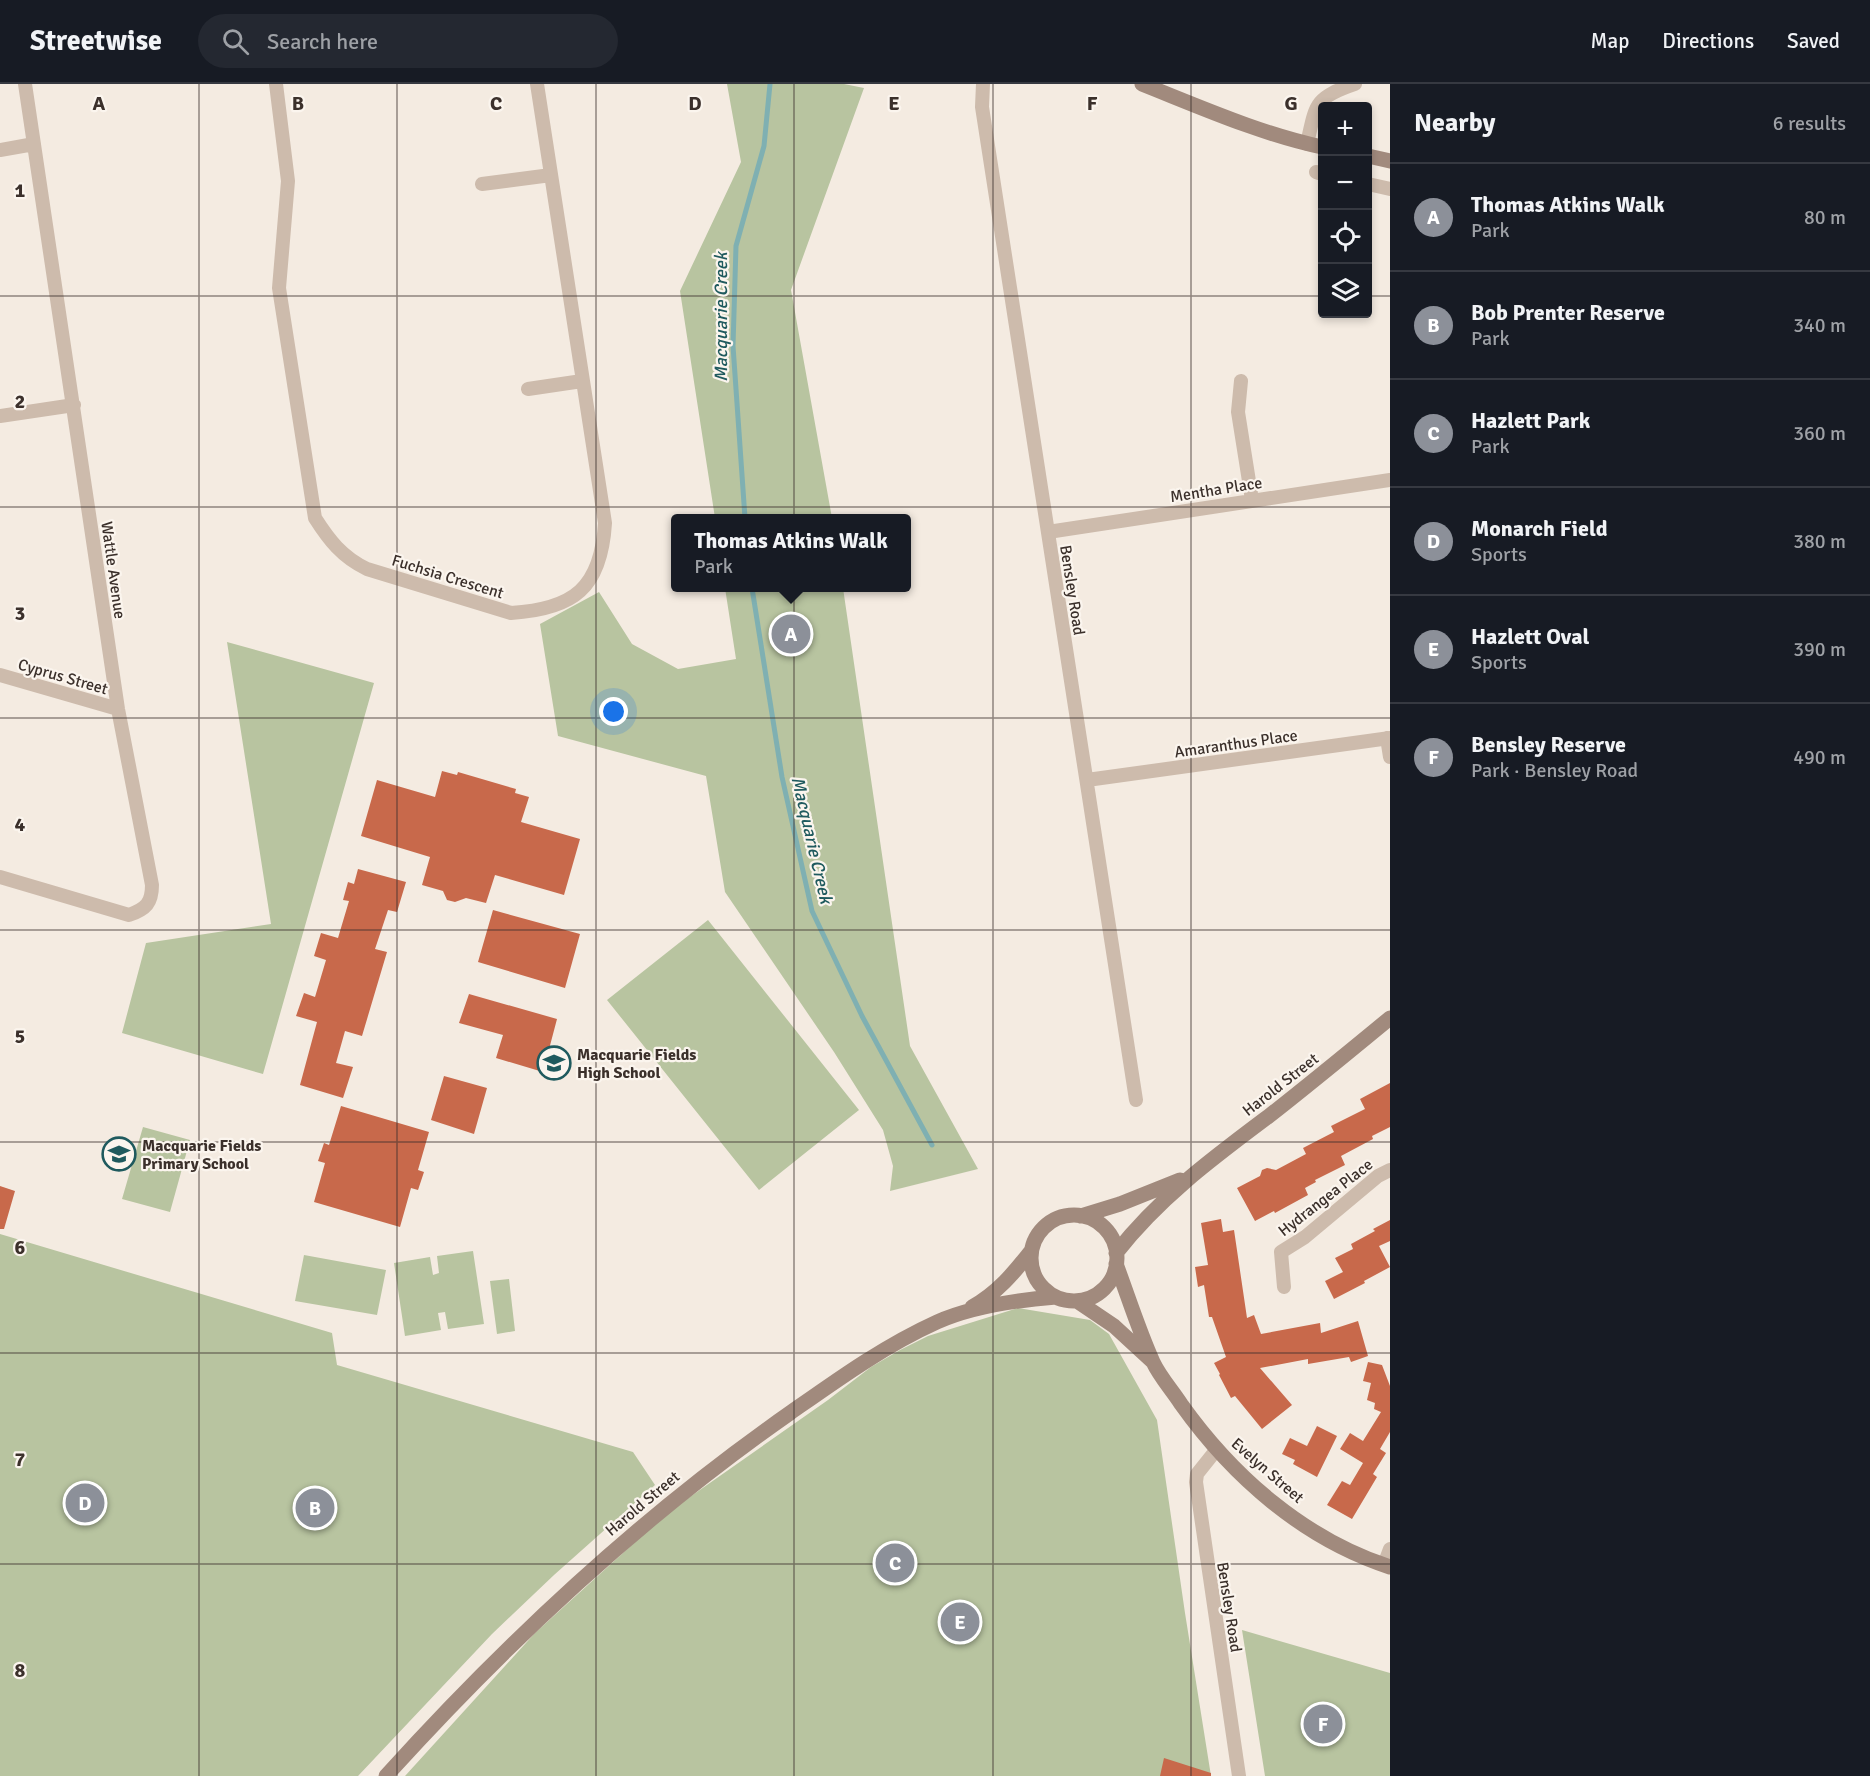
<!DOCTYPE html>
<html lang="en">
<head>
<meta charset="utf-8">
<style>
	body { margin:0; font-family:Signika,sans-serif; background:#242831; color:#f1f3f6 }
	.controls { position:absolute; right:18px; top:18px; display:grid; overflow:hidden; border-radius:6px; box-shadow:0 3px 9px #0003 }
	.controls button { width:54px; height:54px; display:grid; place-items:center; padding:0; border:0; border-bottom:2px solid #363941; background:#171b24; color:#f1f3f6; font:30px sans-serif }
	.you { position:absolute; left:614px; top:628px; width:21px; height:21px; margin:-15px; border:4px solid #fff; border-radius:50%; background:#1a73e8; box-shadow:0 0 0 9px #1a73e833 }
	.badge { display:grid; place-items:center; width:39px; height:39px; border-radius:50%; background:#8c9099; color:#fff; font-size:20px; font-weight:700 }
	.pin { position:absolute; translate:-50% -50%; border:3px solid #fff; box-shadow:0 2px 6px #0006 }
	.popup { position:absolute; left:671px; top:430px; width:240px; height:78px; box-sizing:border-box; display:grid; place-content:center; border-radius:6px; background:#171b24; filter:drop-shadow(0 2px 4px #0005); font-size:20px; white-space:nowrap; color:#9ea1a6 }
	.popup b { font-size:22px; color:#f1f3f6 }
	.popup::after { content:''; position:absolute; left:50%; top:100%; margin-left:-12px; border:12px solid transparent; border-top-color:#171b24 }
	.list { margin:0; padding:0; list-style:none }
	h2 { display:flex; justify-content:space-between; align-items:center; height:78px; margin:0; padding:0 24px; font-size:26px }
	h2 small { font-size:20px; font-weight:400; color:#9ea1a6 }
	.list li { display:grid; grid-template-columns:39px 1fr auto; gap:18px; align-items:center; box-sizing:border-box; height:108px; padding:0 24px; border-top:2px solid #363941 }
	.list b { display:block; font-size:22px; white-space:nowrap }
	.list p { margin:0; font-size:20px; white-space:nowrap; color:#9ea1a6 }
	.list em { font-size:20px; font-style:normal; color:#9ea1a6 }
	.icon { flex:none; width:33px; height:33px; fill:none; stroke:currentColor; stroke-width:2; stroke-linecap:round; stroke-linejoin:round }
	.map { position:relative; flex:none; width:1390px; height:1692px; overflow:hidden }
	header { display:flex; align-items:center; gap:36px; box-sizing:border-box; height:84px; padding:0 30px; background:#171b24; border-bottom:2px solid #363941 }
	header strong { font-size:28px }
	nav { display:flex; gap:33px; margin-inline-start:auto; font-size:21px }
	.search { width:420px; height:54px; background:#242831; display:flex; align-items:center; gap:15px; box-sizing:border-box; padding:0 21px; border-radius:33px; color:#9ea1a6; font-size:22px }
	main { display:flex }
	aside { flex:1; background:#171b24 }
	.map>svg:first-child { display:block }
	.green { fill:#b8c4a0 }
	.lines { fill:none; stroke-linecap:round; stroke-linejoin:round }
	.stream { stroke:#7fb0b2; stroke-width:5 }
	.building { fill:#c8694b }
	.street { stroke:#cdbbac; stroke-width:14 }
	.secondary { stroke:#a18a7d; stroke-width:15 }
	.grid { fill:none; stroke:#3b302b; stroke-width:1.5; stroke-opacity:0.55 }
	.labels { text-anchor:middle; stroke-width:4.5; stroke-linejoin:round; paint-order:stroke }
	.street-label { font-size:16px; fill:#3b302b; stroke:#fbf5ee }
	.poi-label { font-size:16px; font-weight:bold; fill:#3b302b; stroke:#fbf5ee; text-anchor:start }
	.water-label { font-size:18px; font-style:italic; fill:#1f5a5e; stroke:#fbf5ee }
	.grid-label { font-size:20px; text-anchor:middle; font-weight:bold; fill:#3b302b; stroke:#fbf5ee; stroke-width:4.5; stroke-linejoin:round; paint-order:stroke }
</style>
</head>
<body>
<header>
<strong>Streetwise</strong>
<div class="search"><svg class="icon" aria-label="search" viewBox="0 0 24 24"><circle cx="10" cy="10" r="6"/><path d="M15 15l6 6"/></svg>Search here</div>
<nav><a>Map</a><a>Directions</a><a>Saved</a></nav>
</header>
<main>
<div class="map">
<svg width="1390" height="1692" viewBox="0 0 1390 1692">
	<rect width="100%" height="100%" fill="#f4ebe1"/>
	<path class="green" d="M727,0H844L864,4L791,206L832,434H715L680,207L741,78Z
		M725,504H843L910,962L978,1085L890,1107L893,1082L883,1046L834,968L725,808L706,692L558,652L540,540L599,508L632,560L678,585L736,575Z
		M227,558L374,599L263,990L122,949L146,859L271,840Z
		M708,836L859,1026L759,1106L607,916Z
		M143,1043L190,1056L170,1128L122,1115Z
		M0,1150L332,1249L337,1281L633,1368L655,1401L554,1491L492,1550L358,1692H0Z
		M473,1167L484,1240L448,1245L445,1228L438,1229L441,1246L405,1252L394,1179L430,1173L433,1191L439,1189L437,1172Z
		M304,1171L386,1186L377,1231L295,1217Z
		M509,1195L515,1247L497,1250L490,1197Z
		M1018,1224L1090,1236L1109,1250L1157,1336L1185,1529L1211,1692H405L535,1549L667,1429L828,1316L871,1283L900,1266L928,1252Z
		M1242,1546L1390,1589V1692H1265Z"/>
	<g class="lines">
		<path class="stream" d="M745,434L733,262L736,162L764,62L770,0
			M752,504L782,693L812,827L862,932L932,1061"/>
	</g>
	<path class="building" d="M442,687L457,691L458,688L516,705L515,709L529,713L521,738L580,755L564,811L495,791L486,819L466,814L455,818L447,816L443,807L422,801L430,773L361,752L377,696L435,713Z
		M358,785L406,798L397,828L388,826L375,865L387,868L362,952L345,947L336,979L353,983L343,1014L300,1001L317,938L296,932L304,909L315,913L326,876L314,872L321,849L338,854L349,817L343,816L348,798L354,800Z
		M493,826L580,850L565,904L478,878Z
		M469,910L557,935L543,988L496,974L503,951L459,939Z
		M444,992L487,1004L474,1050L431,1036Z
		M1390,999V1043L1372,1052L1373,1055L1341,1072L1345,1081L1315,1096L1316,1098L1305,1104L1308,1111L1275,1129L1274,1127L1255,1137L1237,1104L1260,1092L1262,1086L1267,1084L1276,1086L1306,1070L1303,1064L1334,1048L1331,1042L1365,1025L1360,1015Z
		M341,1022L429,1048L418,1086L424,1088L418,1106L411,1104L400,1143L314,1118L325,1079L318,1077L324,1059L329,1061Z
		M0,1102L15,1107L4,1145H0Z
		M1221,1135L1223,1148L1234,1146L1247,1234L1254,1231L1261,1250L1320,1239L1321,1249L1358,1237L1368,1272L1351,1278L1349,1273L1308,1280V1275L1260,1284L1292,1321L1262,1345L1235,1312L1231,1314L1219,1291L1220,1290L1214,1279L1226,1273L1212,1233H1209L1204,1201L1198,1203L1195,1183L1208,1181L1201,1139Z
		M1390,1136V1157L1379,1162L1390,1183L1364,1197L1365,1199L1334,1215L1325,1197L1343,1188L1335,1174L1353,1165L1351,1160L1375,1147L1373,1145Z
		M1368,1278L1382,1281L1390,1302V1348L1380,1365L1386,1369L1373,1390L1377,1393L1352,1435L1327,1421L1342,1397L1350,1401L1363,1379L1340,1365L1350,1349L1363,1357L1381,1328L1374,1325L1375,1319L1367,1316L1371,1299L1363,1297Z
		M1317,1342L1337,1352L1317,1393L1293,1380L1295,1376L1282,1370L1290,1354L1307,1362Z
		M1164,1674L1211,1689V1692H1160Z"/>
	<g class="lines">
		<path class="street" d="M276,0L288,97L279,204L315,434C329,456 342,473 367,485L511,529C574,525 601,504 605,439L537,0
			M983,0L982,23L1136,1016
			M1307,60C1316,20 1314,14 1355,0
			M0,66L34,60
			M1316,88L1322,90
			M482,100L551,91
			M1368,100L1390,105
			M1241,297L1238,328L1252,416
			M528,305L582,297
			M0,332L74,321
			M1048,448L1390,396
			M0,591L118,625
			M1387,654L1390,673
			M1087,696L1390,654
			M0,793L129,831C146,825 152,819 152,801L118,625L25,0
			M1284,1203L1281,1168L1305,1153L1378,1092L1390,1086
			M1217,1365L1197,1390L1196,1398L1239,1692
			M1384,1481L1390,1465"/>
		<path class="secondary" d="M1142,0C1200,23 1261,50 1322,63
			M1368,72L1390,77
			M1031 1174a43 43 0 1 1 86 0a43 43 0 1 1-86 0Z
			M1081,1132L1120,1120L1180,1096
			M1116,1169C1160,1113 1213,1074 1269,1032C1310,1000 1350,967 1390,934
			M1116,1180C1128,1212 1139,1247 1153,1278C1160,1293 1172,1306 1181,1320C1233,1393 1304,1455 1390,1483
			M1077,1217L1114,1242L1152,1277
			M972,1223C997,1209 1014,1189 1031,1167
			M386,1692C508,1557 641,1433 790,1329C837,1296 884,1262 937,1238C973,1222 1017,1216 1056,1213"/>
	</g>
	<path class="grid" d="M199,0V1692M397,0V1692M596,0V1692M794,0V1692M993,0V1692M1191,0V1692M0,212H1322M1368,212H1390M0,423H1390M0,634H1390M0,846H1390M0,1058H1390M0,1269H1390M0,1480H1390"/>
	<defs>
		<g id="school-ring" transform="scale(1.725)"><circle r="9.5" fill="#fbf5ee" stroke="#1f5a5e" stroke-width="1.5"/><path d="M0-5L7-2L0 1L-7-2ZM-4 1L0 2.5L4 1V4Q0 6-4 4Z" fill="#1f5a5e"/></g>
	</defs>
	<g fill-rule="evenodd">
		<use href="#school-ring" x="554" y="979"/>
		<use href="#school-ring" x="119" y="1070"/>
	</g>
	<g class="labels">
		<g class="street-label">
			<text transform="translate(1216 405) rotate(-9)" y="6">Mentha Place</text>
			<text transform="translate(114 486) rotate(82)" y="6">Wattle Avenue</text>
			<text transform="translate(448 492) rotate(17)" y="6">Fuchsia Crescent</text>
			<text transform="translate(1073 506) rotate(81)" y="6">Bensley Road</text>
			<text transform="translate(63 592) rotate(16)" y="6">Cyprus Street</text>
			<text transform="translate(1236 659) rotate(-8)" y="6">Amaranthus Place</text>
			<text transform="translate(1280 1000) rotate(-38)" y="6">Harold Street</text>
			<text transform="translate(1325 1113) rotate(-38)" y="6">Hydrangea Place</text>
			<text transform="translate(1268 1386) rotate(41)" y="6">Evelyn Street</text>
			<text transform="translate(642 1419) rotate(-40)" y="6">Harold Street</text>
			<text transform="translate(1230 1523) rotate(81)" y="6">Bensley Road</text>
		</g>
		<g class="poi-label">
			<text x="577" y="976">Macquarie Fields<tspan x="577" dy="18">High School</tspan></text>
			<text x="142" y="1067">Macquarie Fields<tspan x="142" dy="18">Primary School</tspan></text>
		</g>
		<g class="water-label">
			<text transform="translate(721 233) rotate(-90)" y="6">Macquarie Creek</text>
			<text transform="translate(812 756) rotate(77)" y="6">Macquarie Creek</text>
		</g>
	</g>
	<g class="grid-label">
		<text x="99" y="26">A</text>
		<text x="298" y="26">B</text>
		<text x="496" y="26">C</text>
		<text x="695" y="26">D</text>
		<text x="894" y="26">E</text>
		<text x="1092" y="26">F</text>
		<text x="1291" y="26">G</text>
		<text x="20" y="113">1</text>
		<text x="20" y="324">2</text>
		<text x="20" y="536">3</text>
		<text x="20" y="747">4</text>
		<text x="20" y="959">5</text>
		<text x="20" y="1170">6</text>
		<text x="20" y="1382">7</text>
		<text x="20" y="1593">8</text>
	</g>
</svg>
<div class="controls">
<button>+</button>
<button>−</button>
<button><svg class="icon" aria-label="locate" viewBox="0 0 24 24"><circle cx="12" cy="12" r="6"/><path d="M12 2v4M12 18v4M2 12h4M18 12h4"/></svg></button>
<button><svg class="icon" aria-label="layers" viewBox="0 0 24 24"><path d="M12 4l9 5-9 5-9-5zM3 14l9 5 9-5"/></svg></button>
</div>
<div class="you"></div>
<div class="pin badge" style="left:791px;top:550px">A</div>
<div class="popup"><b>Thomas Atkins Walk</b>Park</div>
<div class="pin badge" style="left:315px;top:1424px">B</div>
<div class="pin badge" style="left:895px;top:1479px">C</div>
<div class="pin badge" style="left:85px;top:1419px">D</div>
<div class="pin badge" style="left:960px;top:1538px">E</div>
<div class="pin badge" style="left:1323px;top:1640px">F</div>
</div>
<aside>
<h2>Nearby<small>6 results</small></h2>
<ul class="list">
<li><span class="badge">A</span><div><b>Thomas Atkins Walk</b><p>Park</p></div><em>80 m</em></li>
<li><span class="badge">B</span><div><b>Bob Prenter Reserve</b><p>Park</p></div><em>340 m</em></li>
<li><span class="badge">C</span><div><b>Hazlett Park</b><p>Park</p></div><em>360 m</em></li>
<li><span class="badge">D</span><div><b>Monarch Field</b><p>Sports</p></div><em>380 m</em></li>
<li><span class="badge">E</span><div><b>Hazlett Oval</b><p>Sports</p></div><em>390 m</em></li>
<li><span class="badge">F</span><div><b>Bensley Reserve</b><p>Park · Bensley Road</p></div><em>490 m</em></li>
</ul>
</aside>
</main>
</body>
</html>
